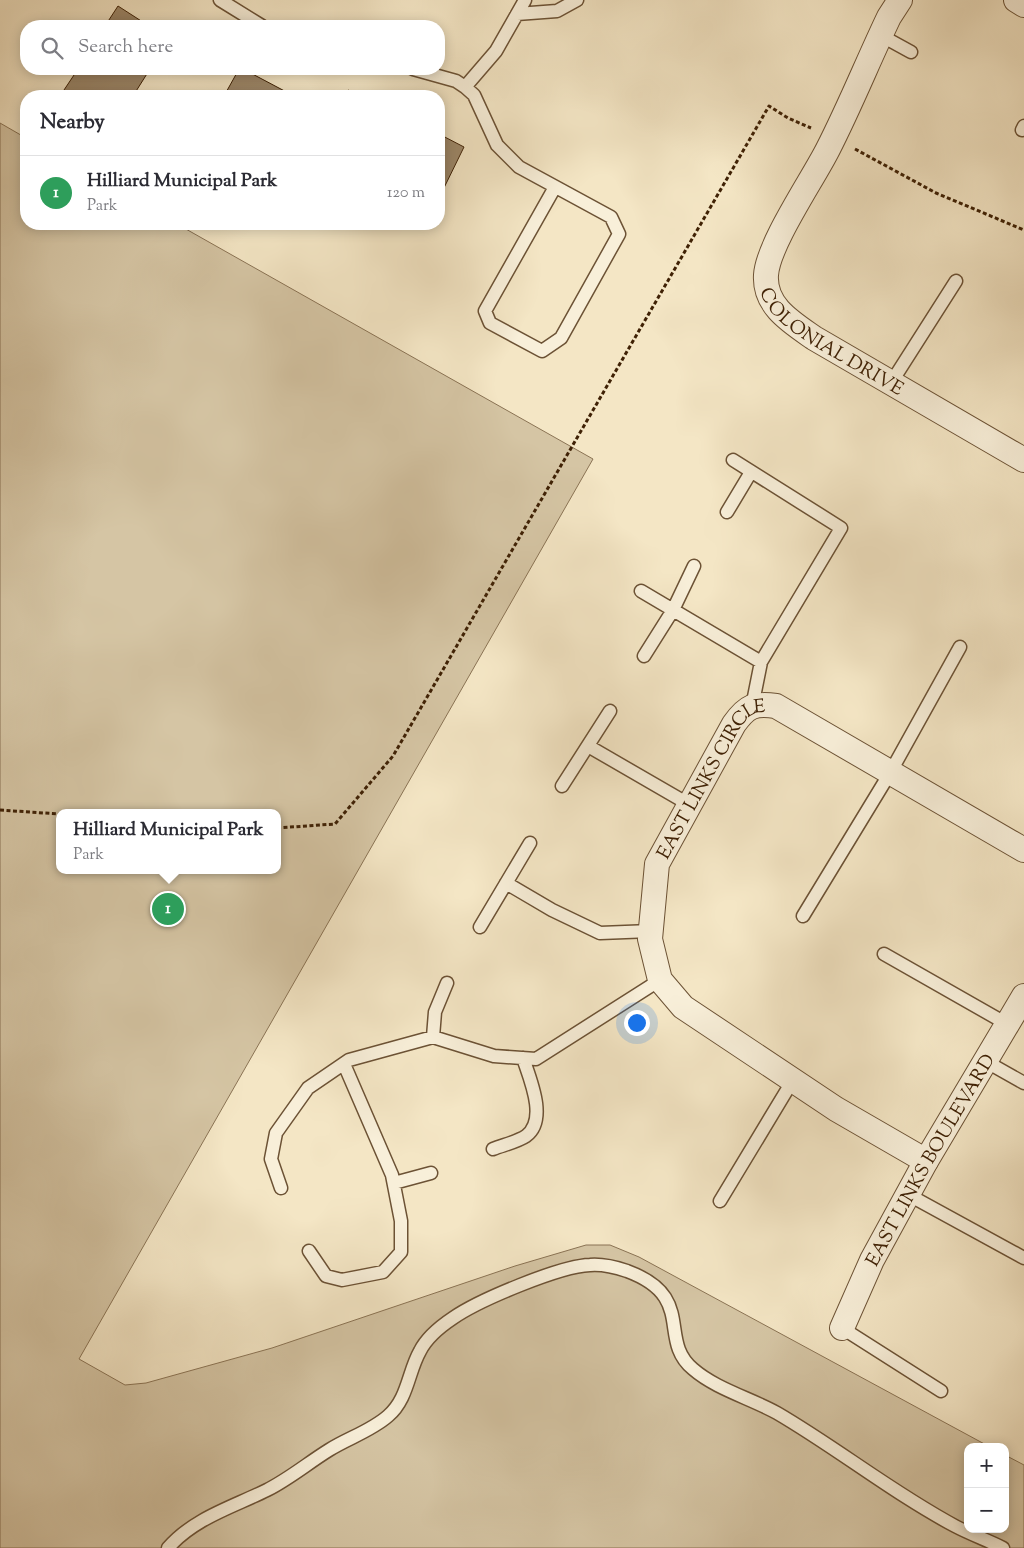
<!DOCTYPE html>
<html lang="en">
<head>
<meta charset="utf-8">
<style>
	body { margin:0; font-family:"Sorts Mill Goudy",serif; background:#f2f2f3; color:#2b2b33 }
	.controls { position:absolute; right:15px; bottom:15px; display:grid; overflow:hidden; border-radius:10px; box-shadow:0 2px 12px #0003 }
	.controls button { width:45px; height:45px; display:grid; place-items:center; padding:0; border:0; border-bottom:1px solid #e1e1e2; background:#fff; color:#2b2b33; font:25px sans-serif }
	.you { position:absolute; left:636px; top:1022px; width:18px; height:18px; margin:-12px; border:4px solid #fff; border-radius:50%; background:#1a73e8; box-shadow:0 0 0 8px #1a73e833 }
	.badge { display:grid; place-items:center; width:32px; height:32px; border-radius:50%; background:#0b8043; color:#fff; font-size:16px; font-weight:700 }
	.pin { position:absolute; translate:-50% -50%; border:2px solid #fff; box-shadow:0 1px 5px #0006 }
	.popup { position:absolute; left:56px; top:809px; width:225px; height:65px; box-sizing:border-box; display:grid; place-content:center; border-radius:10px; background:#fff; filter:drop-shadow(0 1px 4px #0005); font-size:16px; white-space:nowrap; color:#7c7c81 }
	.popup b { font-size:19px; color:#2b2b33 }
	.popup::after { content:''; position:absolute; left:50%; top:100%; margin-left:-10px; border:10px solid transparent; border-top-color:#fff }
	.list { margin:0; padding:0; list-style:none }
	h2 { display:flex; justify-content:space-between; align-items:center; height:65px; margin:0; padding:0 20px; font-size:21px }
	h2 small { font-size:16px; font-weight:400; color:#7c7c81 }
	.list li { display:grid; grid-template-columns:32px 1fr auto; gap:15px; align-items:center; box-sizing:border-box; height:75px; padding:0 20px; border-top:1px solid #e1e1e2 }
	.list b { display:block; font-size:19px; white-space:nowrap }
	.list p { margin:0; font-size:16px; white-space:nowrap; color:#7c7c81 }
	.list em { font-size:16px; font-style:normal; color:#7c7c81 }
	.icon { flex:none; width:28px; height:28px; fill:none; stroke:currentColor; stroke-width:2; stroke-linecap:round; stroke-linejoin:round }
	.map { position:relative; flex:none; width:1024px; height:1548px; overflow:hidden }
	.search { position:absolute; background:#fff; box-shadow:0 2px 12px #0003; left:20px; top:20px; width:425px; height:55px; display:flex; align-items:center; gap:12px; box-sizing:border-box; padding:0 18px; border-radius:20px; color:#7c7c81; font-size:19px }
	.panel { position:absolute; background:#fff; box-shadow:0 2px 12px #0003; left:20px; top:90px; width:425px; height:140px; border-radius:20px }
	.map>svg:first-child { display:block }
	.green { fill:#d5c5a4; stroke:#8a7354; fill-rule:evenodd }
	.building { fill:#9d8769; stroke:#3f2105 }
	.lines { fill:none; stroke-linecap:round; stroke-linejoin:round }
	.service-casing { stroke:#6c5235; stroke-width:15 }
	.minor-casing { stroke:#6c5235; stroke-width:26 }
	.path { stroke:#3f2105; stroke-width:3; stroke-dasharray:4 2.5; stroke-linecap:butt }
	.service { stroke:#f8efd9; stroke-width:12 }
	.minor { stroke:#f8efd9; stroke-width:24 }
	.labels { text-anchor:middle; stroke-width:4; stroke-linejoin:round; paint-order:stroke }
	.street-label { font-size:19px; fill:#3f2105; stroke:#f8efd9 }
</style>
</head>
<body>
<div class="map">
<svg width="1024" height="1548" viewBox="0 0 1024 1548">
	<rect width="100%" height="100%" fill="#f4e6c5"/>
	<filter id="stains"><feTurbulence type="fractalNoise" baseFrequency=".004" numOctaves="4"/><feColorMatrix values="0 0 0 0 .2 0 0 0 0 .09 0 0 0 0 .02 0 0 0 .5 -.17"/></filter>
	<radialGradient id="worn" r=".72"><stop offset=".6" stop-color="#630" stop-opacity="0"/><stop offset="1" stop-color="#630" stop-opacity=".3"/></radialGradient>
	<path class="green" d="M0,123L26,138V224H177L593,459L79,1359L125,1385L146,1383L272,1348L515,1266L586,1245H610L639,1257L990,1447H968V1529H1005V1455L1024,1465V1548H0ZM59,813H277V870H59Z"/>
	<path class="building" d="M118,6L149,26H105Z
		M78,69H150L133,96H60Z
		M239,69H243L294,96H224Z
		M348,90L361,96H344Z
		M439,134L464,147L439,198Z"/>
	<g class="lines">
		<g class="service-casing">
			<path id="service" d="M220,0L262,26
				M517,14L557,11L577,0
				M880,35L911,52
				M413,69L456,81L465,87L474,95L497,145L519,167L611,217L619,234L561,338L542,351L490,323L485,311L555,187
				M465,87L496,51L525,0
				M1022,130L1024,126
				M891,383L956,281
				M733,460L841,528L761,662L752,707
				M727,512L751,472
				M641,591L761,662
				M644,656L673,610L694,566
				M588,746L690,805
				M562,786L610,711
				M506,883L552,910L600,933L651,931
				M803,916L890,773L960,647
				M480,927L530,843
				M884,954L1007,1024
				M433,1037L435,1012L447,983
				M985,1061L1024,1083
				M493,1149C503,1145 517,1142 526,1136C548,1120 530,1079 523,1058
				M394,1183L431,1173
				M281,1188L271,1159L276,1133L308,1088L349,1060L433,1037L494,1056L536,1059L660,980
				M907,1194L1024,1258
				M720,1201L793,1080
				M309,1251L326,1276L342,1280L383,1272L401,1252V1221L392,1175L344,1064
				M842,1328L941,1391
				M168,1548C194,1518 233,1507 267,1490C289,1479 308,1463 329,1450C348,1438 371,1431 388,1416C408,1399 408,1372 420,1351C427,1337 441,1326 453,1318C479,1300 560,1266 590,1265C602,1264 615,1267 627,1271C697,1297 657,1339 693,1369C716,1389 750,1398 777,1413C837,1448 893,1493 955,1526C970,1534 987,1540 1003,1548"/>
		</g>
		<g class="minor-casing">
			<g id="minor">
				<path id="s1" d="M900,0L889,17C868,61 850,106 828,149C813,179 768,244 766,275C764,306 791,322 814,338L1024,460"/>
				<path d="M1016,0L1024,5"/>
				<path id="s2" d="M926,1161L836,1109L683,1007L660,980L650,939L657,864L734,724C747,706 754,703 776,706L1024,850"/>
				<path id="s3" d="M842,1328L872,1260L926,1161L1024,996"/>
			</g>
		</g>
		<path class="path" d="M855,149L936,193L1024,230
			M0,810L59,814
			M277,828L335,824L393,756L769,106L788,118L811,128"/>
		<use href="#service" class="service"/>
		<use href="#minor" class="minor"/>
	</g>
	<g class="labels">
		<g class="street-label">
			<text dy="7" stroke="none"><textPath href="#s1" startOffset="406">COLONIAL DRIVE</textPath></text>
			<text dy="7" stroke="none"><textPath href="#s2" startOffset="544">EAST LINKS CIRCLE</textPath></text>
			<text dy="7" stroke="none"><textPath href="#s3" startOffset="190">EAST LINKS BOULEVARD</textPath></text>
		</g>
	</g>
	<rect width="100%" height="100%" filter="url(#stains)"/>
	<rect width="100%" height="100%" fill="url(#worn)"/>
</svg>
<div class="controls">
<button>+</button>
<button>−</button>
</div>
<div class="you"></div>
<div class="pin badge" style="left:168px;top:909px;background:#2e9e5b">1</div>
<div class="popup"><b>Hilliard Municipal Park</b>Park</div>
<div class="search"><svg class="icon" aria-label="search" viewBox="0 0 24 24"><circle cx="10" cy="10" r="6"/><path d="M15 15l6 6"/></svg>Search here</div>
<section class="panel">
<h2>Nearby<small></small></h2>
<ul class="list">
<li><span class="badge" style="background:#2e9e5b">1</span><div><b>Hilliard Municipal Park</b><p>Park</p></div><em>120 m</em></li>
</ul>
</section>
</div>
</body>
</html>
